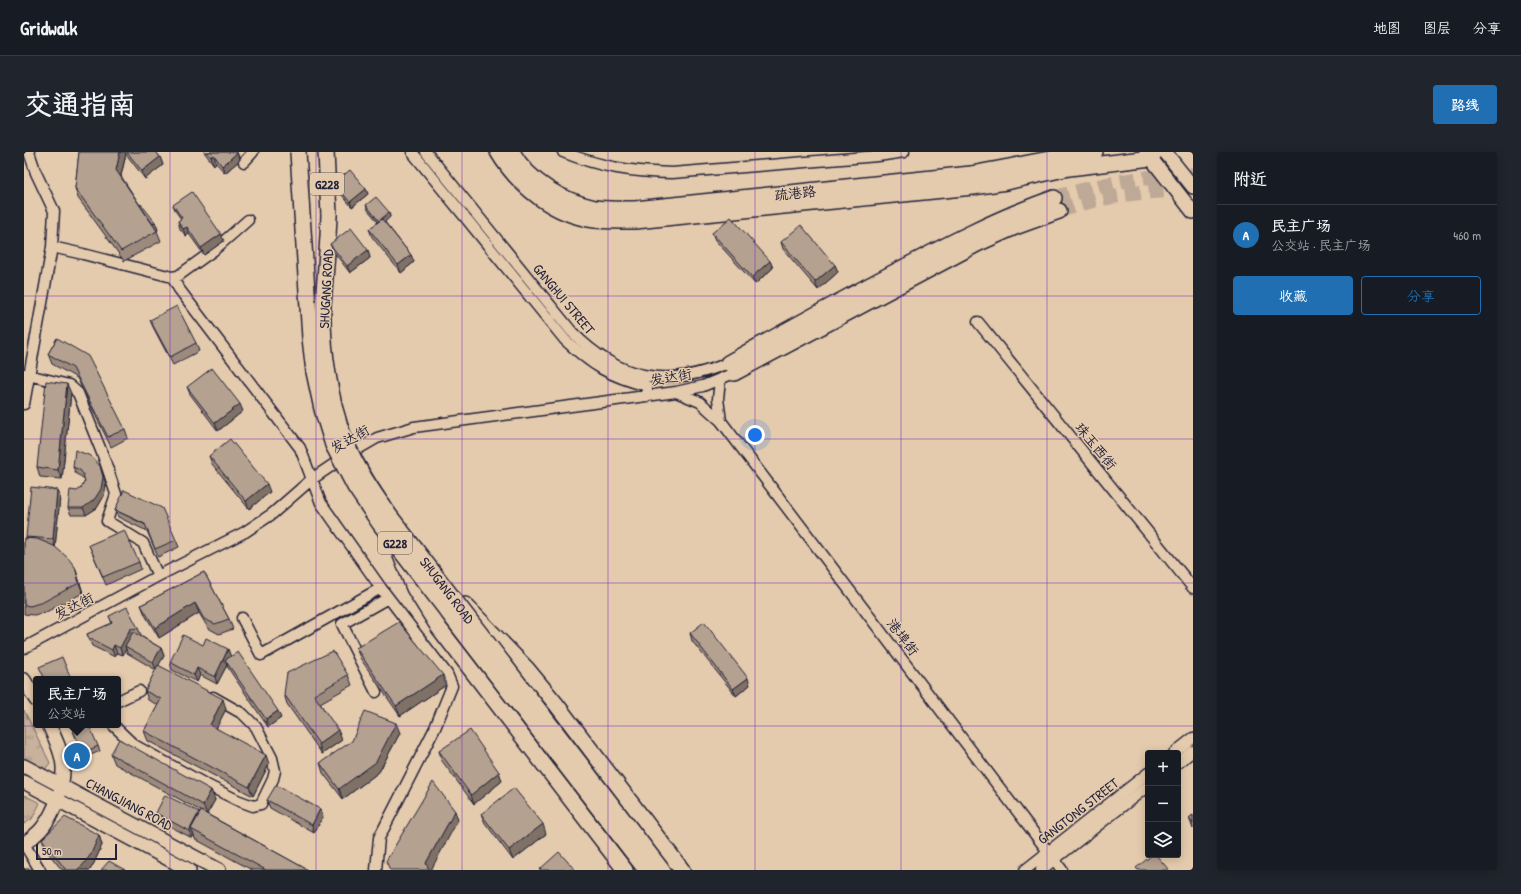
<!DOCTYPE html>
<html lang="zh">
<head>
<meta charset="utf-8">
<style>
	body { margin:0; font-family:"Patrick Hand","LXGW WenKai TC",sans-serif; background:#20242c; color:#f1f3f6 }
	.controls { position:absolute; right:12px; bottom:12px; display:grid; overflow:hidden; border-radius:4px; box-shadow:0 2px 10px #0003 }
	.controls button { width:36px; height:36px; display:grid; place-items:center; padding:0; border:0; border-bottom:1px solid #363941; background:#171b24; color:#f1f3f6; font:20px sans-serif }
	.scale { position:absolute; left:12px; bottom:10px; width:81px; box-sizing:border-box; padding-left:4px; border:2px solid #22223b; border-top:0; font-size:11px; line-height:14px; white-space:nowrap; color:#22223b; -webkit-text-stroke:3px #e5cbad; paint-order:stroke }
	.you { position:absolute; left:731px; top:283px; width:14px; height:14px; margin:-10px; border:3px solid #fff; border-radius:50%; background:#1a73e8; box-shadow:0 0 0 6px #1a73e833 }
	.badge { display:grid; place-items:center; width:26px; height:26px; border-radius:50%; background:#1f6fb2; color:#fff; font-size:13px; font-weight:700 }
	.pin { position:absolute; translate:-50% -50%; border:2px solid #fff; box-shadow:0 1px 4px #0006 }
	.popup { position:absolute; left:9px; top:524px; width:88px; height:52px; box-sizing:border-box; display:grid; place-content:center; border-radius:4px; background:#171b24; filter:drop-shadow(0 1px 3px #0005); font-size:13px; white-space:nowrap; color:#9ea1a6 }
	.popup b { font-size:15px; color:#f1f3f6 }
	.popup::after { content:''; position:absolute; left:50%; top:100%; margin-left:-8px; border:8px solid transparent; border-top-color:#171b24 }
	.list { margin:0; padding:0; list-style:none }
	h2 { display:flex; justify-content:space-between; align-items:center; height:52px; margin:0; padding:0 16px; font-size:17px }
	h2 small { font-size:13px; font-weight:400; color:#9ea1a6 }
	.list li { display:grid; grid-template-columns:26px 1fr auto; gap:12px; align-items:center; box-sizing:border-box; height:60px; padding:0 16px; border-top:1px solid #363941 }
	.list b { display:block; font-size:15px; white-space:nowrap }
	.list p { margin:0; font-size:13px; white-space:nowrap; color:#9ea1a6 }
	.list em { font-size:13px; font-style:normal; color:#9ea1a6 }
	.actions { display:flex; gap:8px; padding:12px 16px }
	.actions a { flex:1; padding:9px 0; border:1px solid #1f6fb2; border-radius:4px; text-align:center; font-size:14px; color:#1f6fb2 }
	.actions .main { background:#1f6fb2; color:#fff }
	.icon { flex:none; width:22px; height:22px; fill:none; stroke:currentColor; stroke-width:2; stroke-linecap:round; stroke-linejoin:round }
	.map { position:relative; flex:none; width:1169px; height:718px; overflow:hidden; border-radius:4px }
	header { display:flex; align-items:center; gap:24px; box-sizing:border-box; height:56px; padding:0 20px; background:#171b24; border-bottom:1px solid #363941 }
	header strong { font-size:19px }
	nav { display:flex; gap:22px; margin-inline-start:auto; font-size:14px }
	.intro { display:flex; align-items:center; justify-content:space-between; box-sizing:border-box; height:96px; padding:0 24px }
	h1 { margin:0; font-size:28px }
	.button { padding:10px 18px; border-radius:4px; background:#1f6fb2; color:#fff; font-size:14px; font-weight:700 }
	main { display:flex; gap:24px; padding:0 24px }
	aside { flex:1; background:#171b24; border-radius:4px; box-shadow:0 2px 10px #0003 }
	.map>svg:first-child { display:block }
	.grass { fill:url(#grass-tufts); stroke:#766a6c }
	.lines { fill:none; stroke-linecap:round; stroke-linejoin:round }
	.highway-tunnel { stroke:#bea996; stroke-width:15; stroke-dasharray:15 8; stroke-linecap:butt }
	.minor-casing { stroke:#22223b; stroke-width:13 }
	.major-casing { stroke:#22223b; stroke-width:16 }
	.highway-casing { stroke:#22223b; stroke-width:18 }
	.minor { stroke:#e5cbad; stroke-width:10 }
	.major { stroke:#e5cbad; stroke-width:13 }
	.highway { stroke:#e5cbad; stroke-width:15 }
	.highway-bridge-casing { stroke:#22223b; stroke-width:18; stroke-linecap:butt }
	.highway-bridge { stroke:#e5cbad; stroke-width:15 }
	.wall { fill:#9c8a7c; stroke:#22223b }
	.shaded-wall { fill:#7f7165; stroke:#22223b }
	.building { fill:#b5a190; stroke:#22223b }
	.grid { fill:none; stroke:#7b2cbf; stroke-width:1; stroke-opacity:0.55 }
	.labels { text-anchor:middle; stroke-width:3; stroke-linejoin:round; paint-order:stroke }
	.shield { fill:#e5cbad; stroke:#5c555d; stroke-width:1 }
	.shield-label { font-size:13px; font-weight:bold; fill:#22223b }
	.street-label { font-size:14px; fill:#22223b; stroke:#e5cbad }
</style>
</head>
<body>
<header>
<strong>Gridwalk</strong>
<nav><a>地图</a><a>图层</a><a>分享</a></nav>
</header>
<div class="intro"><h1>交通指南</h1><a class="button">路线</a></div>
<main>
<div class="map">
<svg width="1169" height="718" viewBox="0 0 1169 718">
	<defs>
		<pattern id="grass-tufts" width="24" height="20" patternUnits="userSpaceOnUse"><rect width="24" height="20" fill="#c9b29c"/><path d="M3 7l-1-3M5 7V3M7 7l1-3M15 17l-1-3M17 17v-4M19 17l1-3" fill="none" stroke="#a39080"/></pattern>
	</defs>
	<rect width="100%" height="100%" fill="#e5cbad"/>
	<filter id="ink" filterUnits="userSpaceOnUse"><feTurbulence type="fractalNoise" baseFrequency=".025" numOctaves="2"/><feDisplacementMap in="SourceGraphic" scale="8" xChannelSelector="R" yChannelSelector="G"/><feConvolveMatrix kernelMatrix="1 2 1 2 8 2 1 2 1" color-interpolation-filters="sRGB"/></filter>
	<g filter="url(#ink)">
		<path class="grass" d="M0,558L26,611L20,619L0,609Z
			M0,643L16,651L8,667L0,672Z"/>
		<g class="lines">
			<path class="highway-tunnel" d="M1030,46C1075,33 1121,23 1169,23
				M1035,59C1078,43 1123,38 1169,38"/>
			<g class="minor-casing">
				<path id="minor" d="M388,0L541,188C569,214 585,224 623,234V244
					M402,0L548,180C595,228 642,237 704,211
					M539,0C576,15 607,20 648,21L854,4L880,0
					M220,10L229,0
					M28,95L59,102L148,125L155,137L276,296L297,351L357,436L423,522L428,534L411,576L355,686L352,718
					M148,125L154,124L190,98L224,68
					M954,170L1169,436
					M0,222L45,233L54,241L80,306L92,342L83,369L119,391L134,424
					M696,228L694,247L697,269
					M652,240L676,250L697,269L1038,718
					M0,252L28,95L30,59L12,21L5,0
					M218,466L237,503L357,436
					M0,496L134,424L221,380L248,362L288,327L322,304L353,286L390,275L652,240L679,234L710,221
					M352,540L318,472L364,446
					M94,549L115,539
					M89,573L110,593L181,632L213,648L229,654L237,652L249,627L251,619L248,606L232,575L219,562L189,545
					M1150,601L1169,586
					M1154,611L1169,599
					M0,692L16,718
					M1001,718L1124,621
					M1017,718L1124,634"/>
			</g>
			<g class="major-casing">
				<path id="major" d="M1122,0L1169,60
					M1141,0L1169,35
					M0,528L12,548
					M0,614L195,718
					M0,630L165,718
					M0,692C6,687 14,682 19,675C31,659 40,635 39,614C38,600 31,586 25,573"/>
			</g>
			<g class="highway-casing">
				<path id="highway" d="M302,0L305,63
					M474,0C495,35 530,63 571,68C585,69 598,69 611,69L949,35L982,30L1045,16L1127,6L1131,0
					M488,0C505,30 538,49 571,56C584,58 598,57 611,57L947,22C988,15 1029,5 1071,0
					M704,211C758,181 812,151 867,122C920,94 973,66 1030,46
					M710,221L953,92L991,75L1035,59
					M376,401L390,436L415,476L601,718
					M441,453L503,517L532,552L658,718"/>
			</g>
			<use href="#minor" class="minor"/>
			<use href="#major" class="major"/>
			<use href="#highway" class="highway"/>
			<g class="highway-bridge-casing">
				<g id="highway-bridge">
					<path d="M274,0L286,186L290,220L298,257L309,293L331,335L356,372L622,718"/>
					<path id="s1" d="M305,63C304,94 301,124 299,154C298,195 306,251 321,288C332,315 349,340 366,364L638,718"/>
				</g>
			</g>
			<use href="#highway-bridge" class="highway-bridge"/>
		</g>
		<path class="wall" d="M55,0H132L136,5L139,13L121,27L102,2L97,24L116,53L131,70L134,78L133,79L137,89L100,109L54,46L51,36Z
			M180,0H213L216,8L201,21L192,11L190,13Z
			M310,31L342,37L344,42L328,55L312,36Z
			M149,53L200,89L180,103L165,82L162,84L156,77L154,69L157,67L152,60Z
			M342,53L365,60L366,65L361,70L387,103L390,110L377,121L348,85L345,77L354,70L344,58Z
			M688,81L746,109L749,116L731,132L691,88Z
			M757,90L811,113L814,120L794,138L759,97Z
			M306,92L344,98L346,106L326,121L309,99Z
			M126,168L172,191L175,199L149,213L129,175Z
			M33,186L101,277L104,286L87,295L53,226L28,212L24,202Z
			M163,235L219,259L194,279L166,242Z
			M47,241L38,327L16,325L13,315Z
			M185,304L246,340L225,357L188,312Z
			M49,315L79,321L82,332L80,344L73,356L62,363H47L44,356L57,336L61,329L58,325L52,322Z
			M36,345L31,395H30L51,415L59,441L22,460L10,463L0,462V386H3L2,385Z
			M91,358L152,388L155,395L134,405L123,379L94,365Z
			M65,393L115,410L117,417L82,433Z
			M180,420L205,467L209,477L195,482L184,476L175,461L135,486L121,463L117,453Z
			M85,464L114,476L117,483H115L137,496L140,504L134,513L202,557L192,576L245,612L229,644L124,589L120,579L134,553L124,548L121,539L132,518L103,501L102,497L99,503L93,501L91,505L68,494L63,482L88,471Z
			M666,481L726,533L712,544L668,489Z
			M179,493L207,505L257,566L244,575L204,516L203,513L193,532L176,523L173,530L148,518L146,510Z
			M332,496L422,533L376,564L336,506Z
			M324,523L328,533L296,551L318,588L298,602L263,552L260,542Z
			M49,579L74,594L76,599L60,606Z
			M376,581L355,620L319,647L299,621L296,611Z
			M415,599L475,620L478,629L450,652L418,609Z
			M87,602L187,638L191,648L183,662L284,718H228L171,687L170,683L168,686L134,668L132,661L176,662L177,659L91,612Z
			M243,648L299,665L290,681L246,656Z
			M457,662L522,682L489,708L461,671Z
			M1169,663V677L1165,666Z
			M75,683L78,693L70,711L66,718H38L21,697L18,687Z"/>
		<path class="shaded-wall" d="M96,0H101L102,2L96,27L92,18Z
			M213,1L216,8L201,21L198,14Z
			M190,3L192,11L190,13L187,5Z
			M136,5L139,13L121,27L118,19Z
			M342,37L344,42L328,55L326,50Z
			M365,60L366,65L357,74L355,69Z
			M131,70L134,78L131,80L128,73Z
			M163,75L165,82L162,84L159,77Z
			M197,82L200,89L180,103L177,96Z
			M344,98L346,106L326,121L323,114Z
			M387,103L390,110L377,121L374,113Z
			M746,109L749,116L731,132L728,125Z
			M811,113L814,120L794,138L791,130Z
			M43,232L47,241L38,327L34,318Z
			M216,252L219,259L194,279L191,271Z
			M76,314L82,332L80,344L73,356L62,363L59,356Z
			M243,332L246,340L225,357L222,349Z
			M33,338L36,345L31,395L29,387Z
			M51,415L54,425L59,441L55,431Z
			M171,451L175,461L135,486L131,476Z
			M106,477L109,484L101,494L102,497L99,503L96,496Z
			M90,493L93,501L91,505L88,498Z
			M137,496L140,504L132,518L129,510Z
			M204,497L207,505L201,508L203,513L193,532L191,525Z
			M173,516L176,523L173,530L170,523Z
			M419,523L422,533L376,564L372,554Z
			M724,526L726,533L712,544L709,537Z
			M199,547L202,557L189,583L186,573Z
			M254,559L257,566L244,575L242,567Z
			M372,571L376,581L355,620L319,647L315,637Z
			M314,578L318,588L298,602L295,592Z
			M242,603L245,612L229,644L225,635Z
			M475,620L478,629L450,652L447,643Z
			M187,638L191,648L183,662L179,653Z
			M296,657L299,665L290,681L288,673Z
			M431,659L434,668L407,718H404L402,711Z
			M175,660L177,667L167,677L170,683L168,686L165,679Z
			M519,672L522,682L489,708L485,698Z
			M75,683L78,693L70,711L66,718H53Z"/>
		<path class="building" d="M55,0H96L92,18L133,79L97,99L51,36Z
			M103,0H132L136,5L118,19Z
			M183,0H213V1L198,14L190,3L187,5Z
			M326,18L342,37L326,50L310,31Z
			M168,40L197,82L177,96L163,75L159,77L154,69L158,66L149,53Z
			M352,45L365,60L355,69L342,53Z
			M117,52L131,70L129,72L116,53Z
			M707,65L746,109L728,125L688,81Z
			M358,67L387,103L374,113L345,77Z
			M777,73L811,113L791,130L757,90Z
			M327,76L344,98L323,114L306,92Z
			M153,154L172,191L146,205L126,168Z
			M33,186L64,204L101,277L84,285L49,216L24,202Z
			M188,216L216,252L191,271L163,235Z
			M22,229L43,232L34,318L13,315Z
			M206,287L243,332L222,349L185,304Z
			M51,298L67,304L76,314L79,325L77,337L70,348L59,356H44L46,338L53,339L57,336L61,329L59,322L56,318L49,315Z
			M7,335L33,338L29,387L2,385Z
			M100,338L138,356L152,388L131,397L121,372L91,358Z
			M100,378L115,410L79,425L65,393Z
			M0,386L13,387L30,394L44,406L51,415L55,431L19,450L6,454L0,453Z
			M180,420L205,467L191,472L180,467L171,451L131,476L117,453Z
			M103,455L114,476L106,477L96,496L90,493L88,498L65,486L63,482L88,471L85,464Z
			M375,470L419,523L372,554L332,496Z
			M680,470L724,526L709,537L666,481Z
			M109,480L137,496L129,510L101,494Z
			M159,483L179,493L182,486L204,497L191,525L173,516L170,523L146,510Z
			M309,499L324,523L290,543L314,578L295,592L260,542L263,521Z
			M214,500L254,559L242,567L201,508Z
			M38,505L47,527H21L15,515Z
			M134,513L199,547L186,573L242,603L225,635L120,579L137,547L121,539Z
			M341,559L372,571L352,610L315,637L296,611L328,589Z
			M49,573H65L74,594L59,601L47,574Z
			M446,578L475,620L447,643L415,599Z
			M95,587L187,638L179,653L87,602Z
			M409,630L431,659L402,711L405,718H366L362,709Z
			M252,633L296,657L288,673L243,648Z
			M490,636L519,672L485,698L457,662Z
			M141,643L175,660L165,679L132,661Z
			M177,659L284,718H242L167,677Z
			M1169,663V672L1165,666Z
			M41,665L75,683L67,702L59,713L53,718H42L18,687Z
			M535,700L551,718H515Z
			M1128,703H1132L1145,718H1114L1112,716Z
			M85,709L101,718H77Z
			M0,717H7V718H0Z"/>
	</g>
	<path class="grid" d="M146,0V718M292,0V718M438,0V718M584,0V718M731,0V718M877,0V718M1023,0V718M0,144H1169M0,287H1169M0,431H1169M0,574H1169"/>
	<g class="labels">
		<g class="shield">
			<rect x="286" y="21" width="34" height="22" rx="3"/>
			<rect x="354" y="380" width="34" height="22" rx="3"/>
		</g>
		<g class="shield-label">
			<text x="303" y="37">G228</text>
			<text x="371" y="396">G228</text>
		</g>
		<g class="street-label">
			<text transform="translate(771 41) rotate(-6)" y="5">疏港路</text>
			<text transform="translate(302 137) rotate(-87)" y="5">SHUGANG ROAD</text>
			<text transform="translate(540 147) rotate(50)" y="5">GANGHUI STREET</text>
			<text transform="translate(647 225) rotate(-10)" y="5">发达街</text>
			<text transform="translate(326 287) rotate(-30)" y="5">发达街</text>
			<text transform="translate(1072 294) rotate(51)" y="5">珠玉西街</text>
			<text dy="5" stroke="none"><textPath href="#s1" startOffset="410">SHUGANG ROAD</textPath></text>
			<text transform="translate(50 454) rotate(-28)" y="5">发达街</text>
			<text transform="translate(879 485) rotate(53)" y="5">港埠街</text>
			<text transform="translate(105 652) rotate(28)" y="5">CHANGJIANG ROAD</text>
			<text transform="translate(1054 659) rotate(-38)" y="5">GANGTONG STREET</text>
		</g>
	</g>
</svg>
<div class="controls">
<button>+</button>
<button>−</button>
<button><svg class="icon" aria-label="layers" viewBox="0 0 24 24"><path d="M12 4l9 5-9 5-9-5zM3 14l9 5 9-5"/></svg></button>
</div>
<div class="scale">50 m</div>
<div class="you"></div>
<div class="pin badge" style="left:53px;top:604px">A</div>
<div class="popup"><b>民主广场</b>公交站</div>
</div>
<aside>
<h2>附近<small></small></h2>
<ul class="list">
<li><span class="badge">A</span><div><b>民主广场</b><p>公交站 · 民主广场</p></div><em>460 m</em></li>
</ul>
<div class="actions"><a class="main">收藏</a><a>分享</a></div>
</aside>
</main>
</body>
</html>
